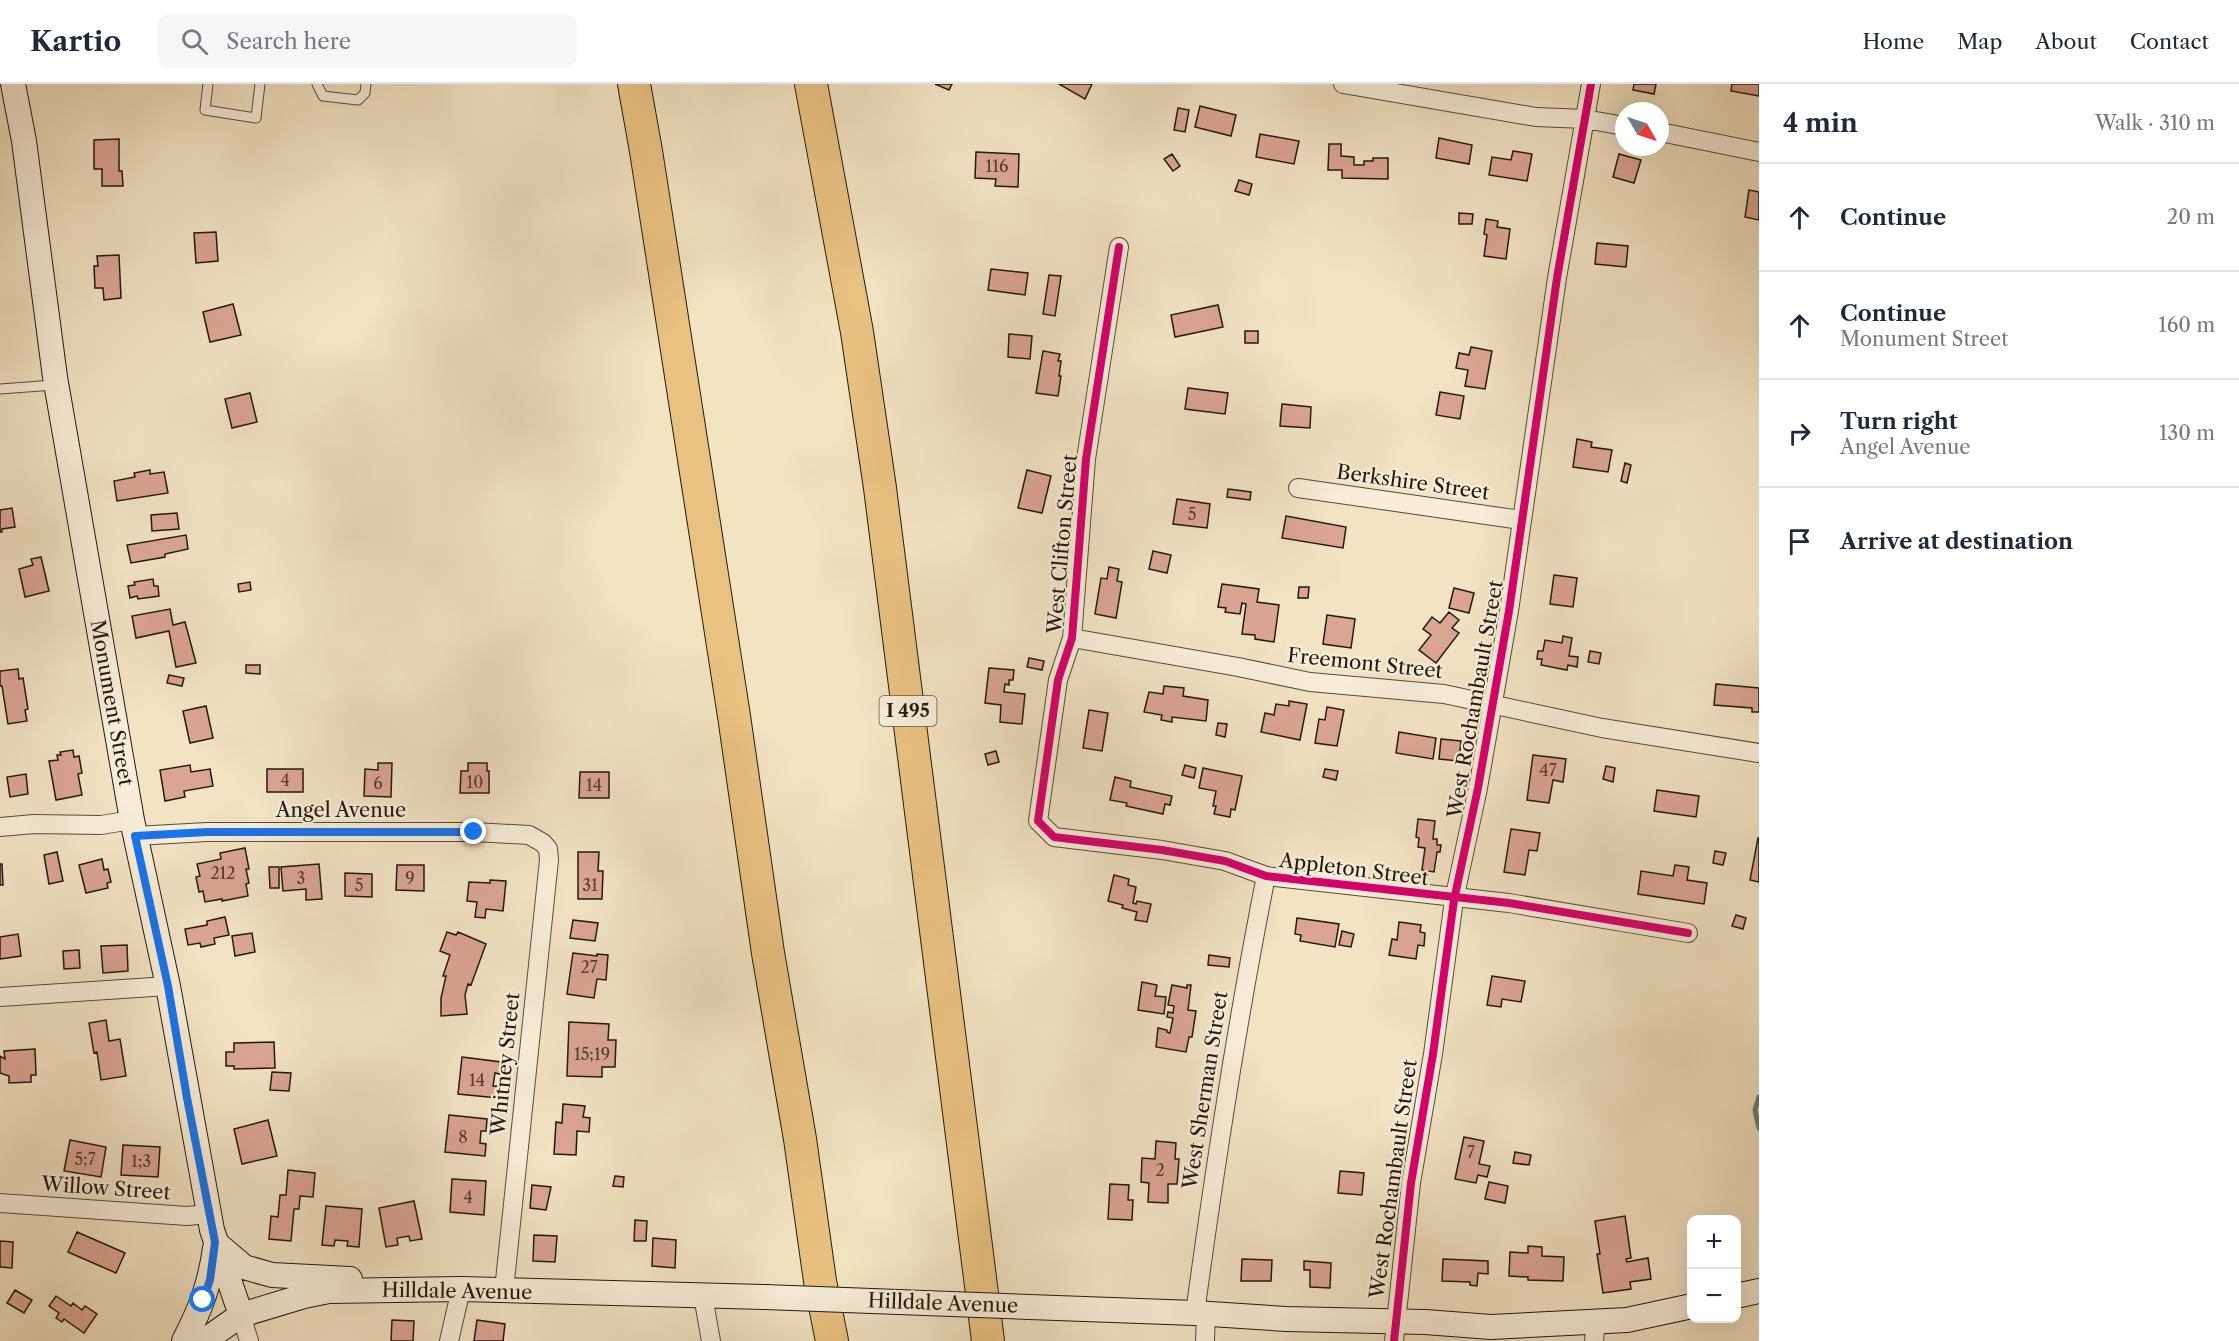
<!DOCTYPE html>
<html lang="en">
<head>
<meta charset="utf-8">
<style>
	body { margin:0; font-family:"Libre Caslon Text",serif; background:#f6f6f7; color:#1f2937 }
	.controls { position:absolute; right:18px; bottom:18px; display:grid; overflow:hidden; border-radius:12px; box-shadow:0 6px 24px #0002 }
	.controls button { width:54px; height:54px; display:grid; place-items:center; padding:0; border:0; border-bottom:2px solid #e0e1e3; background:#fff; color:#1f2937; font:30px sans-serif }
	.compass { position:absolute; left:1615px; top:18px; width:54px; height:54px; border-radius:50%; background:#fff; box-shadow:0 6px 24px #0002; rotate:129deg }
	.stop { position:absolute; width:18px; height:18px; margin:-14px; border:4px solid #1a73e8; border-radius:50%; background:#fff }
	.stop.end { background:#1a73e8; border-color:#fff; box-shadow:0 2px 6px #0008 }
	.list { margin:0; padding:0; list-style:none }
	h2 { display:flex; justify-content:space-between; align-items:center; height:78px; margin:0; padding:0 24px; font-size:26px }
	h2 small { font-size:20px; font-weight:400; color:#747a83 }
	.list li { display:grid; grid-template-columns:39px 1fr auto; gap:18px; align-items:center; box-sizing:border-box; height:108px; padding:0 24px; border-top:2px solid #e0e1e3 }
	.list b { display:block; font-size:22px; white-space:nowrap }
	.list p { margin:0; font-size:20px; white-space:nowrap; color:#747a83 }
	.list em { font-size:20px; font-style:normal; color:#747a83 }
	.icon { flex:none; width:33px; height:33px; fill:none; stroke:currentColor; stroke-width:2; stroke-linecap:round; stroke-linejoin:round }
	.map { position:relative; flex:none; width:1759px; height:1257px; overflow:hidden }
	header { display:flex; align-items:center; gap:36px; box-sizing:border-box; height:84px; padding:0 30px; background:#fff; border-bottom:2px solid #e0e1e3 }
	header strong { font-size:28px }
	nav { display:flex; gap:33px; margin-inline-start:auto; font-size:21px }
	.search { width:420px; height:54px; background:#f6f6f7; display:flex; align-items:center; gap:15px; box-sizing:border-box; padding:0 21px; border-radius:12px; color:#747a83; font-size:22px }
	main { display:flex }
	aside { flex:1; background:#fff }
	.map>svg:first-child { display:block }
	.lines { fill:none; stroke-linecap:round; stroke-linejoin:round }
	.stream { stroke:#6d7a79; stroke-width:5 }
	.building { fill:#dba593; stroke:#211910; stroke-width:1.5 }
	.service-casing { stroke:#554c3d; stroke-width:11 }
	.minor-casing { stroke:#554c3d; stroke-width:20 }
	.secondary-casing { stroke:#211910; stroke-width:26 }
	.motorway-casing { stroke:#211910; stroke-width:34 }
	.service { stroke:#f7edd8; stroke-width:9 }
	.minor { stroke:#f7edd8; stroke-width:18 }
	.secondary { stroke:#f7edd8; stroke-width:24 }
	.motorway { stroke:#e9c282; stroke-width:32 }
	.secondary-bridge-casing { stroke:#211910; stroke-width:26; stroke-linecap:butt }
	.secondary-bridge { stroke:#f7edd8; stroke-width:24 }
	.cycleway-casing { stroke:#f7edd8; stroke-width:11 }
	.cycleway { stroke:#d6006c; stroke-width:8 }
	.route { stroke:#1a73e8; stroke-width:8 }
	.labels { text-anchor:middle; stroke-width:4.5; stroke-linejoin:round; paint-order:stroke }
	.number-label { font-size:16px; fill:#503c31 }
	.shield { fill:#f7edd8; stroke:#61594c; stroke-width:1.5 }
	.shield-label { font-size:18px; font-weight:bold; fill:#211910 }
	.street-label { font-size:20px; fill:#211910; stroke:#f7edd8 }
</style>
</head>
<body>
<header>
<strong>Kartio</strong>
<div class="search"><svg class="icon" aria-label="search" viewBox="0 0 24 24"><circle cx="10" cy="10" r="6"/><path d="M15 15l6 6"/></svg>Search here</div>
<nav><a>Home</a><a>Map</a><a>About</a><a>Contact</a></nav>
</header>
<main>
<div class="map">
<svg width="1759" height="1257" viewBox="0 0 1759 1257">
	<rect width="100%" height="100%" fill="#f2e3c3"/>
	<filter id="stains"><feTurbulence type="fractalNoise" baseFrequency=".00333" numOctaves="4"/><feColorMatrix values="0 0 0 0 .2 0 0 0 0 .09 0 0 0 0 .02 0 0 0 .5 -.17"/></filter>
	<radialGradient id="worn" r=".72"><stop offset=".6" stop-color="#630" stop-opacity="0"/><stop offset="1" stop-color="#630" stop-opacity=".3"/></radialGradient>
	<g class="lines">
		<path class="stream" d="M1759,1013L1755,1026L1759,1044"/>
	</g>
	<path class="building" d="M935,0H952L949,6Z
		M1059,0H1092L1085,15Z
		M1634,0H1656L1654,10L1633,6Z
		M1732,0H1759V12L1731,7Z
		M1200,22L1236,31L1231,52L1195,43Z
		M1178,24L1189,26L1185,48L1174,46Z
		M1260,50L1299,57L1294,80L1256,73Z
		M1439,54L1472,61L1469,80L1436,74Z
		M119,55V87H122L123,102H102V85H94V56Z
		M1329,60H1341V72L1354,73V81H1364V77H1373V74H1388V95L1342,94V86H1328Z
		M1513,67L1532,70L1527,97L1489,91L1492,73L1511,76Z
		M976,68L1019,70L1018,103L995,102L996,95L975,94Z
		M1172,70L1180,82L1173,87L1164,75Z
		M1619,70L1641,76L1634,99L1613,93Z
		M1239,96L1252,100L1249,111L1235,107Z
		M1749,106L1759,108V136L1745,133Z
		M1459,129L1473,130L1472,140H1459Z
		M1486,135L1498,137L1497,143L1510,145L1506,175L1484,172L1487,151L1484,150Z
		M216,148L218,177L196,179L194,149Z
		M1597,159L1628,162L1626,183L1595,180Z
		M119,171L121,214L104,216L103,204H95L94,182H98L97,172Z
		M991,185L1028,189L1025,211L988,206Z
		M1049,191L1061,192L1055,232L1043,230Z
		M233,220L241,251L210,258L203,228Z
		M1218,221L1223,243L1175,253L1171,231Z
		M1245,247H1258V259H1245Z
		M1009,250L1032,252L1030,275L1008,273Z
		M1471,263L1492,267L1485,305L1465,302L1468,286L1456,284L1459,269L1469,271Z
		M1043,267L1060,270L1058,277H1061L1059,292H1061L1058,312L1036,309Z
		M1188,304L1228,309L1225,330L1185,325Z
		M1440,308L1464,312L1460,335L1436,331Z
		M250,309L257,338L232,344L225,315Z
		M1282,320L1311,323L1310,344L1280,342Z
		M1577,355L1592,358L1591,363L1612,366L1608,388L1573,383Z
		M1625,379L1631,381L1627,399L1621,397Z
		M150,386V390L164,388L168,409L117,417L114,397L135,393L134,389Z
		M1027,386L1051,392L1042,429L1018,424Z
		M1228,405L1251,408L1250,416L1227,413Z
		M1177,415L1210,420L1207,444L1173,440Z
		M12,424L15,443L2,445V448H0V426Z
		M177,429L179,445L152,447L151,431Z
		M1286,432L1346,443L1343,464L1282,454Z
		M186,451L188,465L165,470V473L131,479L127,461Z
		M1153,467L1171,471L1167,489L1149,485Z
		M41,473L49,507L25,513L19,485L33,481L31,475Z
		M1109,483L1119,485L1117,497L1122,498L1116,534L1095,530L1101,494L1107,495Z
		M1554,491L1577,494L1573,523L1550,520Z
		M153,495L154,502H158L159,512L138,515L137,512L130,514L128,502L135,501L134,498Z
		M250,498L251,506L239,508L238,500Z
		M1222,500L1259,505L1257,518L1279,521L1274,558L1255,555V551L1242,550L1246,520L1242,519L1240,530L1225,528L1226,524L1218,523Z
		M1299,503H1309L1308,514H1298Z
		M1454,504L1474,509L1469,529L1449,524Z
		M170,525L173,541L185,538L196,579L176,583L169,547L136,554L132,532Z
		M1449,528L1459,536L1452,544L1459,549L1436,579L1419,566L1431,551L1423,545L1432,533L1440,539Z
		M1327,531L1355,535L1351,564L1323,560Z
		M1563,552L1572,554L1569,572L1578,573L1577,583L1568,581L1567,586L1541,581L1542,575H1537L1538,567H1543L1545,556L1562,559Z
		M1590,567L1601,569L1599,580L1588,578Z
		M1029,574L1044,577L1042,586L1027,583Z
		M246,581H260V590L246,589Z
		M989,584L1014,586L1013,596H1009V601L1005,600L1004,608L1025,610L1022,640L1000,638L1001,621L985,619Z
		M18,585L19,595L23,594L28,625L25,626L27,637L8,640L2,602H0V587Z
		M169,591L184,594L182,602L167,599Z
		M1716,600L1759,604V628H1752V624L1714,621Z
		M1164,602L1184,604L1183,612L1208,616L1206,637L1172,633V638L1161,636L1162,631L1144,628L1149,608L1163,610Z
		M1289,617L1307,620L1300,656L1261,648L1265,629L1274,631L1276,620L1289,622Z
		M206,622L213,654L190,659L183,627Z
		M1327,623L1344,626L1337,662L1315,659L1319,635L1325,636Z
		M1089,626L1108,629L1102,667L1083,664Z
		M1218,639L1227,640L1225,653L1216,651Z
		M1399,648L1436,654L1433,675L1396,669Z
		M1441,655L1461,657L1459,677L1439,675Z
		M73,666L74,673L79,672L82,689L78,690L82,711L56,716L49,677L58,676L57,671H61L60,668Z
		M996,667L999,678L988,681L985,670Z
		M1533,671L1566,675L1563,698L1553,696L1549,719L1527,716Z
		M378,679H392L391,713L364,712L365,685L378,686Z
		M468,679H487V687H489V709H460L461,687H468Z
		M190,681L191,688L210,685L213,702L184,707L185,713L165,717L160,686Z
		M1185,681L1196,684L1194,694L1182,691Z
		M1606,682L1615,684L1613,698L1603,695Z
		M1203,684L1242,692L1235,726L1231,725L1230,733L1214,730L1216,722H1213L1216,707L1199,704Z
		M267,685H303V708H267Z
		M1325,685L1338,687L1336,696L1323,693Z
		M580,688H609V714H579Z
		M26,690L28,710L10,713L7,693Z
		M1115,693L1131,697L1130,703L1172,712L1170,721L1165,720L1163,730L1126,722L1127,719L1110,716Z
		M1657,706L1699,712L1696,733L1654,727Z
		M1418,735L1435,737L1433,755H1437V761H1441L1440,768H1437L1434,788L1422,786L1425,764L1418,763L1419,754L1416,753Z
		M1511,745L1540,749L1537,767L1529,766L1525,791L1504,788Z
		M1758,754H1759V798L1750,796Z
		M245,764L249,785H246L249,799L246,800L248,812L222,817V815L205,818L203,807L199,808L196,793L200,792L197,780L221,775L220,769Z
		M1715,767L1726,769L1723,781L1713,779Z
		M57,768L63,797L49,800L44,771Z
		M578,768H599L598,787H603L602,815H578Z
		M102,775L104,786L108,785L111,798L107,799L108,804L86,809L79,781Z
		M0,780H2L3,801H0Z
		M319,780L322,815L306,816V805L283,807L281,783Z
		M397,781H424V807L396,806Z
		M1675,781L1689,783L1687,796L1707,799L1704,820L1638,810L1641,787L1673,792Z
		M269,783H279V804H270Z
		M345,789L372,790V813L345,812Z
		M1114,791L1129,795L1128,801L1136,803L1133,819L1136,820L1137,817L1151,820L1147,838L1135,836L1137,828L1122,824L1123,821L1108,817Z
		M490,796L506,797L503,827L486,825L485,834L475,833L477,818L467,817L469,798L490,799Z
		M1736,831L1746,834L1743,845L1732,842Z
		M225,833L229,851L214,854L215,860L201,863L200,859L188,861L185,845L207,841V837Z
		M1297,834L1339,840L1335,863L1300,857L1301,851L1295,850Z
		M573,836L598,839L595,857L570,854Z
		M1399,838L1421,841L1420,848L1425,849L1424,862L1418,861L1416,875L1389,871L1392,855L1397,856Z
		M1342,847L1354,850L1351,863L1339,861Z
		M447,848L456,851L458,848L486,860L471,901L468,900L465,911L467,930L441,932V914L446,892H443L450,871L440,867Z
		M252,849L255,868L235,872L232,852Z
		M18,850L21,872L0,875V853Z
		M127,861L128,887L103,889L101,862Z
		M79,866L80,884L64,885L63,867Z
		M573,869L597,872V870L608,871L606,896L597,895L594,914L567,910Z
		M1209,871L1230,874L1229,883L1208,881Z
		M1492,892L1525,897L1521,918L1502,915L1501,923L1487,921Z
		M1142,898L1157,901L1155,912L1166,913L1164,930L1138,926Z
		M1172,901L1187,904V901H1191L1188,926L1196,927L1192,953H1189L1186,968L1156,963L1158,944L1167,946V948L1170,949L1173,934L1167,933L1168,928L1173,929L1174,922L1168,921Z
		M106,936L109,957L120,955L126,992L101,996L97,968L94,969L89,939Z
		M569,938L609,940L608,956H616L615,983H602V993L567,992Z
		M274,958L275,984L234,985V982H226V968H234V959Z
		M35,965L36,991H31V998L9,999V992L0,989V972L5,975L4,967Z
		M462,973L501,978L500,990L495,989L493,1002H499L498,1014L458,1010Z
		M272,988L291,989L289,1007L270,1006Z
		M563,1020L585,1022L583,1033L590,1034L589,1048L577,1047L576,1071L554,1070L556,1038L562,1039Z
		M449,1031L487,1035L486,1047H481L480,1059L486,1060L485,1072L445,1068Z
		M268,1036L277,1072L242,1080L234,1045Z
		M1464,1053L1484,1057L1479,1080L1490,1082L1487,1093L1478,1091L1476,1099L1455,1095Z
		M70,1056L106,1063L101,1093L64,1087Z
		M1156,1057L1176,1059L1175,1075H1179L1177,1100H1168V1119L1148,1118L1149,1099L1141,1098L1142,1074L1155,1075Z
		M123,1061L160,1063L158,1093L121,1091Z
		M1515,1068L1531,1071L1529,1081L1513,1079Z
		M288,1086L315,1089L313,1113L300,1112L299,1125H294L291,1157L269,1155L271,1132L278,1133L280,1111H286Z
		M1340,1087L1364,1089L1362,1111L1338,1109Z
		M615,1092L624,1093L623,1103L613,1102Z
		M452,1095L486,1097L484,1131L450,1128Z
		M1489,1098L1508,1102L1505,1119L1485,1115Z
		M1110,1100L1129,1101L1128,1116H1133L1132,1136L1108,1135Z
		M532,1101L551,1103L546,1126L530,1124Z
		M414,1117L422,1155L410,1157L409,1152L397,1154L398,1161L386,1163L379,1124Z
		M326,1122L362,1125L359,1163L347,1162L348,1157L335,1156L334,1162L322,1161Z
		M1625,1132L1631,1174L1626,1175L1627,1178L1648,1174L1651,1195L1630,1198L1631,1205L1603,1209L1597,1170H1600L1595,1137Z
		M635,1136L647,1137L646,1157H634Z
		M77,1148L125,1169L116,1189L68,1168Z
		M534,1151L557,1152L555,1178L533,1177Z
		M653,1154L676,1156L675,1184L652,1182Z
		M0,1157L13,1158L12,1184L0,1183Z
		M1528,1162L1542,1163V1172L1564,1173L1563,1197L1528,1196V1193L1509,1192L1510,1168L1528,1169Z
		M1242,1175L1272,1176L1271,1197H1241Z
		M1443,1175L1488,1177V1190L1478,1189L1477,1202L1470,1201V1198L1442,1197Z
		M1304,1177L1331,1179L1330,1204L1310,1203V1186H1304Z
		M15,1206L32,1216L24,1229L7,1219Z
		M56,1212L71,1222L73,1219L82,1226L85,1222L97,1230L84,1249L64,1235L62,1238L56,1234L59,1229L49,1222Z
		M392,1236L414,1237L413,1257H391Z
		M477,1236L505,1240L503,1257H474Z"/>
	<g class="lines">
		<g class="service-casing">
			<path id="service" d="M208,0L205,26L256,34L260,0
				M317,0L323,12L358,16L365,9L366,0
				M0,305L54,301"/>
		</g>
		<g class="minor-casing">
			<path id="minor" d="M1343,0L1536,33L1585,35L1624,42
				M1660,48L1759,68
				M1119,163L1086,375L1072,554L1058,596L1038,737L1054,753L1162,766L1225,777L1266,792L1509,819L1688,849
				M1298,404L1521,436
				M1072,554L1238,583L1310,598L1444,610L1602,644L1759,669
				M0,743L34,740L101,741L132,736
				M135,752L207,748H474L529,751L543,759L548,765L549,776L504,1206
				M0,913L168,902
				M0,1119L187,1132L208,1130
				M703,1212L711,1257
				M1195,1229C1215,1082 1237,937 1266,792
				M241,1231L249,1257
				M449,1257L461,1205
				M1205,1257L1206,1230
				M1394,1257L1411,1099L1433,970L1454,816L1478,704L1509,527L1557,194L1591,0
				M1594,1257L1596,1237"/>
		</g>
		<g class="secondary-casing">
			<path id="secondary" d="M13,0L24,57L55,293L132,736L168,902L212,1146L241,1231
				M217,1160L244,1183L272,1191L350,1195
				M1736,1212L1759,1207
				M1029,1223L1195,1229L1286,1235L1425,1238L1491,1243L1627,1236L1692,1222
				M184,1257C201,1224 210,1200 215,1164
				M204,1257L241,1231L304,1212L329,1207L461,1205L765,1213"/>
		</g>
		<g class="motorway-casing">
			<path id="motorway" d="M634,0L646,67L734,632L768,869L800,1055L820,1197L832,1257
				M811,0L857,248L880,404L988,1257"/>
		</g>
		<use href="#service" class="service"/>
		<use href="#minor" class="minor"/>
		<use href="#secondary" class="secondary"/>
		<use href="#motorway" class="motorway"/>
		<g class="secondary-bridge-casing">
			<path id="secondary-bridge" d="M765,1213L1029,1223"/>
		</g>
		<use href="#secondary-bridge" class="secondary-bridge"/>
		<g class="cycleway-casing">
			<path id="cycleway" d="M1119,163L1086,375L1072,554L1058,596L1038,737L1054,753L1162,766L1225,777L1266,792L1509,819L1688,849
				M1394,1257L1411,1099L1433,970L1454,816L1478,704L1509,527L1557,194L1591,0"/>
		</g>
		<use href="#cycleway" class="cycleway"/>
	</g>
	<g class="lines">
		<path class="route" d="M203,1216L210,1196L215,1158L187,1014L168,902L135,752L207,748H474"/>
	</g>
	<g class="labels">
		<g class="number-label">
			<text x="997" y="88">116</text>
			<text x="1192" y="436">5</text>
			<text x="1548" y="692">47</text>
			<text x="285" y="702">4</text>
			<text x="475" y="704">10</text>
			<text x="378" y="705">6</text>
			<text x="594" y="707">14</text>
			<text x="223" y="795">212</text>
			<text x="301" y="800">3</text>
			<text x="410" y="800">9</text>
			<text x="359" y="807">5</text>
			<text x="590" y="807">31</text>
			<text x="589" y="889">27</text>
			<text x="592" y="976">15;19</text>
			<text x="477" y="1002">14</text>
			<text x="463" y="1059">8</text>
			<text x="1471" y="1074">7</text>
			<text x="85" y="1081">5;7</text>
			<text x="141" y="1083">1;3</text>
			<text x="1160" y="1092">2</text>
			<text x="468" y="1119">4</text>
		</g>
		<rect class="shield" x="879.5" y="612" width="57" height="30" rx="4.5"/>
		<g class="shield-label">
			<text x="908" y="633">I 495</text>
		</g>
		<g class="street-label">
			<text transform="translate(1413 398) rotate(8)" y="7">Berkshire Street</text>
			<text transform="translate(1062 460) rotate(-85)" y="7">West Clifton Street</text>
			<text transform="translate(1365 579) rotate(6)" y="7">Freemont Street</text>
			<text transform="translate(1475 615) rotate(-80)" y="7">West Rochambault Street</text>
			<text transform="translate(112 619) rotate(80)" y="7">Monument Street</text>
			<text x="341" y="733">Angel Avenue</text>
			<text transform="translate(1354 785) rotate(7)" y="7">Appleton Street</text>
			<text transform="translate(505 980) rotate(-84)" y="7">Whitney Street</text>
			<text transform="translate(1205 1006) rotate(-81)" y="7">West Sherman Street</text>
			<text transform="translate(1393 1095) rotate(-82)" y="7">West Rochambault Street</text>
			<text transform="translate(106 1104) rotate(4)" y="7">Willow Street</text>
			<text transform="translate(457 1207) rotate(1)" y="7">Hilldale Avenue</text>
			<text transform="translate(943 1219) rotate(2)" y="7">Hilldale Avenue</text>
		</g>
	</g>
	<rect width="100%" height="100%" filter="url(#stains)"/>
	<rect width="100%" height="100%" fill="url(#worn)"/>
</svg>
<div class="controls">
<button>+</button>
<button>−</button>
</div>
<svg class="compass" viewBox="-18 -18 36 36"><path d="M0-13l5 13h-10z" fill="#e53935"/><path d="M0 13l5-13h-10z" fill="#747a83"/></svg>
<div class="stop" style="left:203px;top:1216px"></div>
<div class="stop end" style="left:474px;top:748px"></div>
</div>
<aside>
<h2>4 min<small>Walk · 310 m</small></h2>
<ul class="list">
<li><svg class="icon" aria-label="ahead" viewBox="0 0 24 24"><path d="M12 20V5M6 11l6-6 6 6"/></svg><div><b>Continue</b></div><em>20 m</em></li>
<li><svg class="icon" aria-label="ahead" viewBox="0 0 24 24"><path d="M12 20V5M6 11l6-6 6 6"/></svg><div><b>Continue</b><p>Monument Street</p></div><em>160 m</em></li>
<li><svg class="icon" aria-label="right" viewBox="0 0 24 24"><path d="M7 20v-9h11M14 6l5 5-5 5"/></svg><div><b>Turn right</b><p>Angel Avenue</p></div><em>130 m</em></li>
<li><svg class="icon" aria-label="arrive" viewBox="0 0 24 24"><path d="M6 21V4h12l-3 4 3 4H6"/></svg><div><b>Arrive at destination</b></div></li>
</ul>
</aside>
</main>
</body>
</html>
